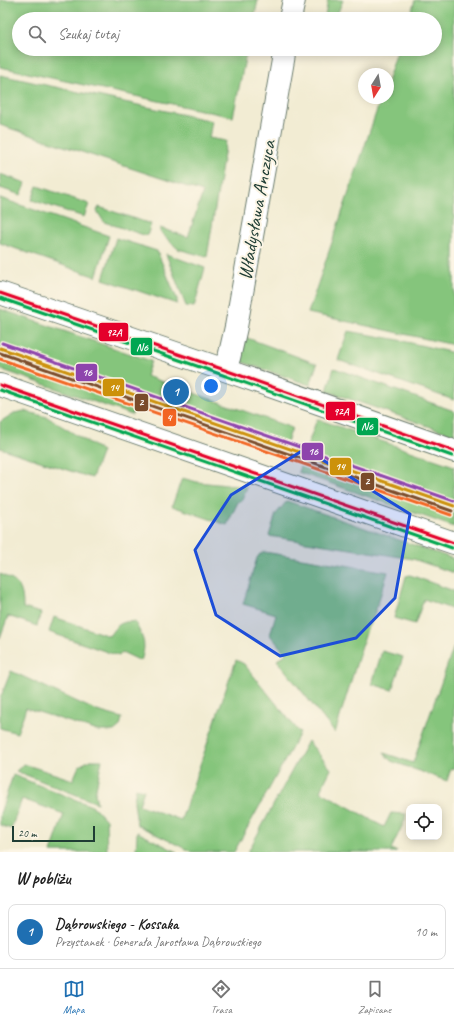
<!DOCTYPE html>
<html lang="pl">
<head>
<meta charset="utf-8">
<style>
	body { margin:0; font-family:Caveat,sans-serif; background:#f2f2f2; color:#222 }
	.controls { position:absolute; right:12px; bottom:12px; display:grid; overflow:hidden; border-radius:8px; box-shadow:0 2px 10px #0003 }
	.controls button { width:36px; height:36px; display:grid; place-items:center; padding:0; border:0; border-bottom:1px solid #e0e0e0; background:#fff; color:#222; font:20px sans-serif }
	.compass { position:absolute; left:358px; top:68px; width:36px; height:36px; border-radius:50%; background:#fff; box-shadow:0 2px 10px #0003; rotate:191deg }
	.scale { position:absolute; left:12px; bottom:10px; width:83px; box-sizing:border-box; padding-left:4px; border:2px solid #1f3d34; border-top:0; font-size:11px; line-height:14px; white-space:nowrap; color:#1f3d34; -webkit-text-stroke:3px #fcf5e5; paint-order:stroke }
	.you { position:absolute; left:211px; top:386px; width:14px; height:14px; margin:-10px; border:3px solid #fff; border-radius:50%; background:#1a73e8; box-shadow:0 0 0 6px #1a73e833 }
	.badge { display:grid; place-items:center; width:26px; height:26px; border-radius:50%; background:#1f6fb2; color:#fff; font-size:13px; font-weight:700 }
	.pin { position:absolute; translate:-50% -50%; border:2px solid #fff; box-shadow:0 1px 4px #0006 }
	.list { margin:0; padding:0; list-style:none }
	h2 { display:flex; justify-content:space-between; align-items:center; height:52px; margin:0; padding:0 16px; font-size:17px }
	h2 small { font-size:13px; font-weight:400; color:#767676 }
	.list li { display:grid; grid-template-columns:26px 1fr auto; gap:12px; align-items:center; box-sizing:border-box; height:56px; margin:0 8px 8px; padding:0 8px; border:1px solid #e0e0e0; border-radius:8px }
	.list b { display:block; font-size:15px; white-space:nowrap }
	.list p { margin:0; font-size:13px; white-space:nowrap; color:#767676 }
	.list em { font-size:13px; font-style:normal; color:#767676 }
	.icon { flex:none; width:22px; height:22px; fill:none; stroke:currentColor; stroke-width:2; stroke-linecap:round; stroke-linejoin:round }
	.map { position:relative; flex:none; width:454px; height:852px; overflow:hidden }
	.search { position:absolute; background:#fff; box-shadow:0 2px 10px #0003; left:12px; right:12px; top:12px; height:44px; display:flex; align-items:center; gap:10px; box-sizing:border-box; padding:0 14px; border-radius:22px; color:#767676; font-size:15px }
	.sheet { height:116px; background:#fff }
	nav { display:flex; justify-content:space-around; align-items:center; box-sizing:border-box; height:56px; border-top:1px solid #e0e0e0; background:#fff; font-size:11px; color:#767676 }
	nav a { display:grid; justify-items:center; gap:2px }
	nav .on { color:#1f6fb2 }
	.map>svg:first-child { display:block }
	.green { fill:#85c57c; stroke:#528158 }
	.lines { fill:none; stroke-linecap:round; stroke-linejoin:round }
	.street-casing { stroke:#697a6c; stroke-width:24 }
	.secondary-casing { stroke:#697a6c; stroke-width:24 }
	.street { stroke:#fff; stroke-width:22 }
	.secondary { stroke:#fff; stroke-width:22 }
	.bus-1-casing { stroke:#fcf5e5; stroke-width:6 }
	.bus-2-casing { stroke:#fcf5e5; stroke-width:6 }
	.bus-1 { stroke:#e4002b; stroke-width:3 }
	.bus-2 { stroke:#00a651; stroke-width:3 }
	.tram-1-casing { stroke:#fcf5e5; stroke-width:6 }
	.tram-2-casing { stroke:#fcf5e5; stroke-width:6 }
	.tram-3-casing { stroke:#fcf5e5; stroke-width:6 }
	.tram-4-casing { stroke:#fcf5e5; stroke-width:6 }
	.tram-1 { stroke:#cc910a; stroke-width:3 }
	.tram-2 { stroke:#7a4b2a; stroke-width:3 }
	.tram-3 { stroke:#8e44ad; stroke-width:3 }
	.tram-4 { stroke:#f26522; stroke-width:3 }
	.marked { fill:#1d4ed8; fill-opacity:0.2; stroke:#1d4ed8; stroke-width:3; stroke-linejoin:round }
	.labels { text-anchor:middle; stroke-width:4; stroke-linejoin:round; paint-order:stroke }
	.street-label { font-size:20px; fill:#1f3d34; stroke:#fcf5e5 }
	.line-badge { stroke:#fcf5e5; stroke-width:1.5 }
	.badge-label { font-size:11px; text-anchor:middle; font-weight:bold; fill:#fff }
</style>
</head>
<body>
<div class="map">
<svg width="454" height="852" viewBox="0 0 454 852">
	<rect width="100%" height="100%" fill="#fcf5e5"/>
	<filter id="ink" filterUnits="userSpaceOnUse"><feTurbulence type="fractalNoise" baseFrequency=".025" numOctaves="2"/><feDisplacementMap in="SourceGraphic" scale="8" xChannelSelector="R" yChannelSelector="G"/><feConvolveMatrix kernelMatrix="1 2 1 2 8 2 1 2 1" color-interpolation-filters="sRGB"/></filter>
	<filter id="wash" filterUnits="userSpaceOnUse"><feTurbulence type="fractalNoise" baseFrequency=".012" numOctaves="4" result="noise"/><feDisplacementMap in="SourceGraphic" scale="16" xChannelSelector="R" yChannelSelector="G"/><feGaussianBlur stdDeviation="0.9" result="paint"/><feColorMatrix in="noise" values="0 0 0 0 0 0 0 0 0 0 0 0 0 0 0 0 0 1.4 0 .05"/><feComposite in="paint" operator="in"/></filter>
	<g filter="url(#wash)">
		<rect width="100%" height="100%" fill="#f2ecd3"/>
		<path class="green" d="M0,0H258L254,19H19V49H247L233,117L0,67Z
			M328,0H343L337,15L332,19L325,16Z
			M415,0H454V328L451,337L454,338V345L308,313L381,98H388V79L398,49H435V19H409Z
			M0,75L212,121L209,138L226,141L207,257L178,249L160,232V228L188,237L203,192L0,125Z
			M0,174L26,183L21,195L0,188Z
			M37,186L89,204L84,217L32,200Z
			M0,198L109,236L96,277L0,243Z
			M99,207L151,224L147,236L104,222L97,211Z
			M116,238L157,251L177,299V304L103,279Z
			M166,254L205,268L194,307L186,306Z
			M0,309L151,361L146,376L292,428L284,450L137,400L132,415L0,369Z
			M348,331L394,339L454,353V400L338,360Z
			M242,336L317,364L310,385L242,362L240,348Z
			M334,368L454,411V435L327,391Z
			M24,411L47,417L102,451L92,478L0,448V422L14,413Z
			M317,419L454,466V527L298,472Z
			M182,478L197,482L247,487L242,500L238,502L227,525L172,506Z
			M287,501L454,559V573L413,559L269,536L276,514Z
			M264,552L388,572L372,621L368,626L335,733L277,660L286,654L270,635L276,614L243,604L257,558L260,554Z
			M0,574C19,582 23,587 23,608L41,613L37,626L8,616L0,638Z
			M410,575L454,591V610L424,599L415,624L394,618L406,576Z
			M54,617L109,636C116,626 121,620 135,622C143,639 147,642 141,661L122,652L119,656L49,632Z
			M454,646V769L451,768L447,781L391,761L384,753L413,763Z
			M382,651L403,657L392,690L372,684Z
			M236,660L244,664L300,733L234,852H192L137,825L134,801L136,788L144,790L139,805L181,820Z
			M11,671L97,711L122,718L120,726L114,731H98L26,708L17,733L0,728V699Z
			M308,741L331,769L320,791L384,827L391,813L406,814L405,820L391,849L397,852H248Z
			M90,760H102L95,793L97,803L16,771L24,764L73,780L79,766Z
			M13,775L94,807L106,820L107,852H51L64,814L22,799L11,829L0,825V814Z
			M137,832L177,852H136Z"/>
	</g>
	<g filter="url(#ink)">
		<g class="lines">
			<g class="street-casing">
				<path id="street" d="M290,19L294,0
					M222,369L229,358L236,327L285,49"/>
			</g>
			<g class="secondary-casing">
				<path id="secondary" d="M0,293L222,369L454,451
					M0,385L454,543"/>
			</g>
			<use href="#street" class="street"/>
			<use href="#secondary" class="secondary"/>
			<g class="bus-1-casing">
				<path id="bus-1" d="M0,293L222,369L454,451
					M0,385L454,543"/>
			</g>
			<g class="bus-2-casing">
				<path id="bus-2" d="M0,298L220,374L452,456
					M0,390L452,548"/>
			</g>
			<use href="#bus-1" class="bus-1"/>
			<use href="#bus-2" class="bus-2"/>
			<g class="tram-1-casing">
				<path id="tram-1" d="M0,348L454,506"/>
			</g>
			<g class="tram-2-casing">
				<path id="tram-2" d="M0,353L452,511"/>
			</g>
			<g class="tram-3-casing">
				<path id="tram-3" d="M2,343L454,501"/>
			</g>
			<g class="tram-4-casing">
				<path id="tram-4" d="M0,359L451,515"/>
			</g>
			<use href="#tram-1" class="tram-1"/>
			<use href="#tram-2" class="tram-2"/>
			<use href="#tram-3" class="tram-3"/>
			<use href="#tram-4" class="tram-4"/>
		</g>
	</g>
	<path class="marked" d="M305,449L410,514L395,598L356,638L280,656L216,615L195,550L231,495Z"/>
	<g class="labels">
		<g class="street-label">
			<text transform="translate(256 210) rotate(-80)" y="7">Władysława Anczyca</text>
		</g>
	</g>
	<g class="line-badge">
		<rect x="98" y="322" width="31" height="20" rx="4" fill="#e4002b"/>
		<rect x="130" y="337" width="23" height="19" rx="4" fill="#00a651"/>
		<rect x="75" y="363" width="23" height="19" rx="4" fill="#8e44ad"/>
		<rect x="102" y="378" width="23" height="19" rx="4" fill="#cc910a"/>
		<rect x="134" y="393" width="15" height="19" rx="4" fill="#7a4b2a"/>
		<rect x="325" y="401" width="31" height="20" rx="4" fill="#e4002b"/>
		<rect x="162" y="408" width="15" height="19" rx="4" fill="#f26522"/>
		<rect x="356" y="417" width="23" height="19" rx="4" fill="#00a651"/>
		<rect x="301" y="442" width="23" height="19" rx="4" fill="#8e44ad"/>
		<rect x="329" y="457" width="23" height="19" rx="4" fill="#cc910a"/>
		<rect x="360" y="472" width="15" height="19" rx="4" fill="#7a4b2a"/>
	</g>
	<g class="badge-label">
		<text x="114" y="336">92A</text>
		<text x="142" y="351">N6</text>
		<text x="87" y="376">16</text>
		<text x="114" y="391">14</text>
		<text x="141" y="406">2</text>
		<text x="341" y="415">92A</text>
		<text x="169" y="421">4</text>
		<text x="367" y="430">N6</text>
		<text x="313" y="455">16</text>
		<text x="340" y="470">14</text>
		<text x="367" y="485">2</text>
	</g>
</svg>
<div class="controls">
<button><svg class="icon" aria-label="locate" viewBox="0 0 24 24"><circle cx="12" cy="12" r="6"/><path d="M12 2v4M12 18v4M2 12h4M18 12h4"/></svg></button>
</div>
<svg class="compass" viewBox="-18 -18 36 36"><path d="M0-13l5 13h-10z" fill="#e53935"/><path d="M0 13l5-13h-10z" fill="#767676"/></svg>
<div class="scale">20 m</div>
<div class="you"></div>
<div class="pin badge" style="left:176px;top:392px">1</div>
<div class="search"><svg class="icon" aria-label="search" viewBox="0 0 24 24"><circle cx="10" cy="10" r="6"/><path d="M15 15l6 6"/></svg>Szukaj tutaj</div>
</div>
<section class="sheet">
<h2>W pobliżu<small></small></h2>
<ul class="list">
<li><span class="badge">1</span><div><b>Dąbrowskiego - Kossaka</b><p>Przystanek · Generała Jarosława Dąbrowskiego</p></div><em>10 m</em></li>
</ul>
</section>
<nav>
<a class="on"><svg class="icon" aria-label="map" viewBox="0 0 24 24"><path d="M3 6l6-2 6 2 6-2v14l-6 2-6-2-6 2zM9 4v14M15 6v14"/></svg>Mapa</a>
<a><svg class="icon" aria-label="directions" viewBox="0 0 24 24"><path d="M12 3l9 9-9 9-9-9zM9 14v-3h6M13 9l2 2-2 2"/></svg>Trasa</a>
<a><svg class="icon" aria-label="saved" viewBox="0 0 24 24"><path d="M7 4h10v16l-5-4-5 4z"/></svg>Zapisane</a>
</nav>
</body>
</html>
